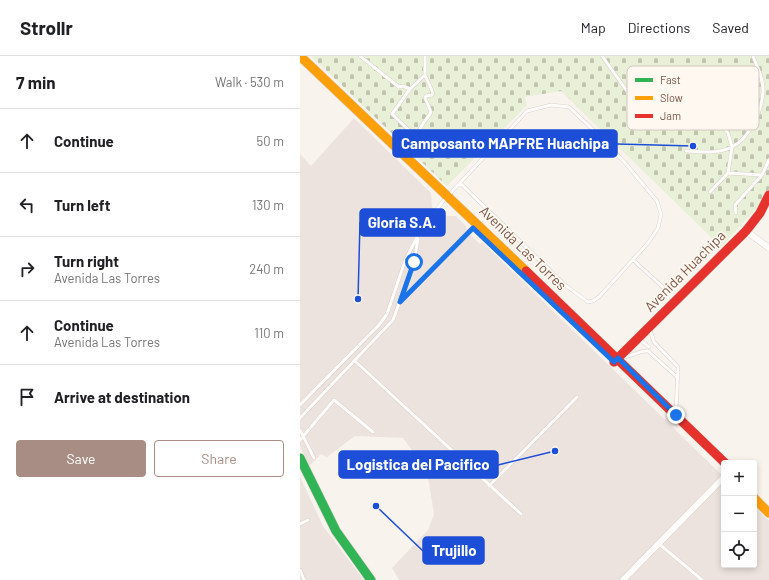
<!DOCTYPE html>
<html lang="en">
<head>
<meta charset="utf-8">
<style>
	body { margin:0; font-family:Barlow,sans-serif; background:#f2f2f2; color:#202124 }
	.controls { position:absolute; right:12px; bottom:12px; display:grid; overflow:hidden; border-radius:4px; box-shadow:0 2px 6px #0003 }
	.controls button { width:36px; height:36px; display:grid; place-items:center; padding:0; border:0; border-bottom:1px solid #e0e0e0; background:#fff; color:#202124; font:20px sans-serif }
	.stop { position:absolute; width:12px; height:12px; margin:-9px; border:3px solid #1a73e8; border-radius:50%; background:#fff }
	.stop.end { background:#1a73e8; border-color:#fff; box-shadow:0 1px 4px #0008 }
	.list { margin:0; padding:0; list-style:none }
	h2 { display:flex; justify-content:space-between; align-items:center; height:52px; margin:0; padding:0 16px; font-size:17px }
	h2 small { font-size:13px; font-weight:400; color:#757577 }
	.list li { display:grid; grid-template-columns:26px 1fr auto; gap:12px; align-items:center; box-sizing:border-box; height:64px; padding:0 16px; border-top:1px solid #e0e0e0 }
	.list b { display:block; font-size:15px; white-space:nowrap }
	.list p { margin:0; font-size:13px; white-space:nowrap; color:#757577 }
	.list em { font-size:13px; font-style:normal; color:#757577 }
	.actions { display:flex; gap:8px; padding:12px 16px }
	.actions a { flex:1; padding:9px 0; border:1px solid #a78d83; border-radius:4px; text-align:center; font-size:14px; color:#a78d83 }
	.actions .main { background:#a78d83; color:#fff }
	.icon { flex:none; width:22px; height:22px; fill:none; stroke:currentColor; stroke-width:2; stroke-linecap:round; stroke-linejoin:round }
	.map { position:relative; flex:none; width:469px; height:524px; overflow:hidden }
	header { display:flex; align-items:center; gap:24px; box-sizing:border-box; height:56px; padding:0 20px; background:#fff; border-bottom:1px solid #e0e0e0 }
	header strong { font-size:19px }
	nav { display:flex; gap:22px; margin-inline-start:auto; font-size:14px }
	main { display:flex }
	aside { flex:1; background:#fff }
	.map>svg:first-child { display:block }
	.industrial { fill:#ede3de }
	.cemetery { fill:url(#cemetery-stones) }
	.lines { fill:none; stroke-linecap:round; stroke-linejoin:round }
	.lane-casing { stroke:#d9d0cb; stroke-width:4 }
	.street-casing { stroke:#d9d0cb; stroke-width:7 }
	.fast-casing { stroke:#d9cec9; stroke-width:10 }
	.slow-casing { stroke:#d9cec9; stroke-width:10 }
	.jam-casing { stroke:#d9cec9; stroke-width:10 }
	.lane { stroke:#fefdfc; stroke-width:3 }
	.street { stroke:#fefdfc; stroke-width:6 }
	.fast { stroke:#30b455; stroke-width:9 }
	.slow { stroke:#ff9f0a; stroke-width:9 }
	.jam { stroke:#e5322d; stroke-width:9 }
	.route { stroke:#1a73e8; stroke-width:5 }
	.labels { text-anchor:middle; stroke-width:3; stroke-linejoin:round; paint-order:stroke }
	.street-label { font-size:14px; fill:#7b5649; stroke:#fff8f0 }
	.key { fill:#fff8f0; stroke:#d7c7be; stroke-width:1 }
	.key-label { font-size:11px; fill:#7b5649 }
	.leader { fill:none; stroke:#1d4ed8; stroke-width:1.5 }
	.callout-dot { fill:#1d4ed8; stroke:#fff8f0; stroke-width:1.5 }
	.callout { fill:#1d4ed8; stroke:#1d4ed8; stroke-width:1.5 }
	.callout-label { font-size:15px; text-anchor:middle; font-weight:bold; fill:#fff }
</style>
</head>
<body>
<header>
<strong>Strollr</strong>
<nav><a>Map</a><a>Directions</a><a>Saved</a></nav>
</header>
<main>
<aside>
<h2>7 min<small>Walk · 530 m</small></h2>
<ul class="list">
<li><svg class="icon" aria-label="ahead" viewBox="0 0 24 24"><path d="M12 20V5M6 11l6-6 6 6"/></svg><div><b>Continue</b></div><em>50 m</em></li>
<li><svg class="icon" aria-label="left" viewBox="0 0 24 24"><path d="M17 20v-9H6M10 6l-5 5 5 5"/></svg><div><b>Turn left</b></div><em>130 m</em></li>
<li><svg class="icon" aria-label="right" viewBox="0 0 24 24"><path d="M7 20v-9h11M14 6l5 5-5 5"/></svg><div><b>Turn right</b><p>Avenida Las Torres</p></div><em>240 m</em></li>
<li><svg class="icon" aria-label="ahead" viewBox="0 0 24 24"><path d="M12 20V5M6 11l6-6 6 6"/></svg><div><b>Continue</b><p>Avenida Las Torres</p></div><em>110 m</em></li>
<li><svg class="icon" aria-label="arrive" viewBox="0 0 24 24"><path d="M6 21V4h12l-3 4 3 4H6"/></svg><div><b>Arrive at destination</b></div></li>
</ul>
<div class="actions"><a class="main">Save</a><a>Share</a></div>
</aside>
<div class="map">
<svg width="469" height="524" viewBox="0 0 469 524">
	<defs>
		<pattern id="cemetery-stones" width="16" height="16" patternUnits="userSpaceOnUse"><rect width="16" height="16" fill="#e8f0d7"/><path d="M2 7V4a2 2 0 0 1 4 0v3zM10 15v-3a2 2 0 0 1 4 0v3z" fill="#c1c5b0"/></pattern>
	</defs>
	<rect width="100%" height="100%" fill="#f9f3ee"/>
	<path class="industrial" d="M54,62L131,137L132,151L141,160H156L166,170L167,175L180,188L182,186L424,421V509H454V450L469,465V524H99L92,512L128,474L134,458L129,427L122,408L103,382L55,380L27,401L21,398L9,410L0,390V98L11,110Z
		M0,421L23,470L64,524H0Z"/>
	<path class="cemetery" d="M11,0H469V133L456,153L421,191L261,35L225,41L227,49L147,130Z"/>
	<g class="lines">
		<g class="lane-casing">
			<path id="lane" d="M60,0L99,31L103,30L110,33L125,19
				M302,0L327,35L348,39L379,50L403,51L413,58L428,77L432,91L428,117L462,119
				M110,33L92,58L118,83
				M386,95C401,96 418,98 432,91C450,82 462,54 463,36C464,24 457,11 453,0
				M109,100C120,86 115,85 120,73C123,66 128,62 131,56L125,42L126,40L132,39L133,37L125,19V0
				M410,136L428,117
				M436,157L435,149L462,119L469,104
				M333,204L365,233
				M101,245L173,171
				M350,274L354,286L378,311L376,355
				M339,283L349,291
				M323,301C332,301 339,294 348,295L377,321
				M55,305L221,458
				M0,349L79,269L87,258L105,205L118,179L131,161L144,144L227,55L251,49L269,51L306,86L326,108L357,145L361,158L358,172L348,187L299,241L293,245L288,246L265,229L160,127
				M0,362L93,264L114,206L118,183
				M0,374L14,402
				M0,384L34,344L73,376
				M189,430L277,341
				M0,468L8,464
				M358,487L402,524
				M0,514L4,524"/>
		</g>
		<g class="street-casing">
			<path id="street" d="M446,175L469,192
				M323,524L424,421"/>
		</g>
		<g class="fast-casing">
			<path id="fast" d="M0,402L36,475L71,524"/>
		</g>
		<g class="slow-casing">
			<path id="slow" d="M0,0L226,215
				M454,442L469,457"/>
		</g>
		<g class="jam-casing">
			<path id="jam" d="M226,215L425,407
				M314,306L446,175L460,157L469,139"/>
		</g>
		<use href="#lane" class="lane"/>
		<use href="#street" class="street"/>
		<use href="#fast" class="fast"/>
		<use href="#slow" class="slow"/>
		<use href="#jam" class="jam"/>
	</g>
	<g class="lines">
		<path class="route" d="M114,206L100,246L173,172L314,306L318,302L376,359"/>
	</g>
	<g class="labels">
		<g class="street-label">
			<text transform="translate(223 192) rotate(44)" y="5">Avenida Las Torres</text>
			<text transform="translate(385 215) rotate(-45)" y="5">Avenida Huachipa</text>
		</g>
	</g>
	<rect x="327" y="10" width="132" height="64" rx="6" class="key"/>
	<rect x="335" y="22" width="18" height="4" fill="#30b455"/>
	<rect x="335" y="40" width="18" height="4" fill="#ff9f0a"/>
	<rect x="335" y="58" width="18" height="4" fill="#e5322d"/>
	<g class="key-label">
		<text x="360" y="28">Fast</text>
		<text x="360" y="46">Slow</text>
		<text x="360" y="64">Jam</text>
	</g>
	<path class="leader" d="M393 90L317 88M58 243L60 166M255 395L198 409M76 450L123 495"/>
	<g class="callout-dot">
		<circle cx="393" cy="90" r="4"/>
		<circle cx="58" cy="243" r="4"/>
		<circle cx="255" cy="395" r="4"/>
		<circle cx="76" cy="450" r="4"/>
	</g>
	<g class="callout">
		<rect x="93" y="74" width="224" height="27" rx="4"/>
		<rect x="60" y="153" width="85" height="27" rx="4"/>
		<rect x="39" y="395" width="159" height="27" rx="4"/>
		<rect x="123" y="481" width="61" height="27" rx="4"/>
	</g>
	<g class="callout-label">
		<text x="205" y="93">Camposanto MAPFRE Huachipa</text>
		<text x="102" y="172">Gloria S.A.</text>
		<text x="118" y="414">Logistica del Pacifico</text>
		<text x="154" y="500">Trujillo</text>
	</g>
</svg>
<div class="controls">
<button>+</button>
<button>−</button>
<button><svg class="icon" aria-label="locate" viewBox="0 0 24 24"><circle cx="12" cy="12" r="6"/><path d="M12 2v4M12 18v4M2 12h4M18 12h4"/></svg></button>
</div>
<div class="stop" style="left:114px;top:206px"></div>
<div class="stop end" style="left:376px;top:359px"></div>
</div>
</main>
</body>
</html>
